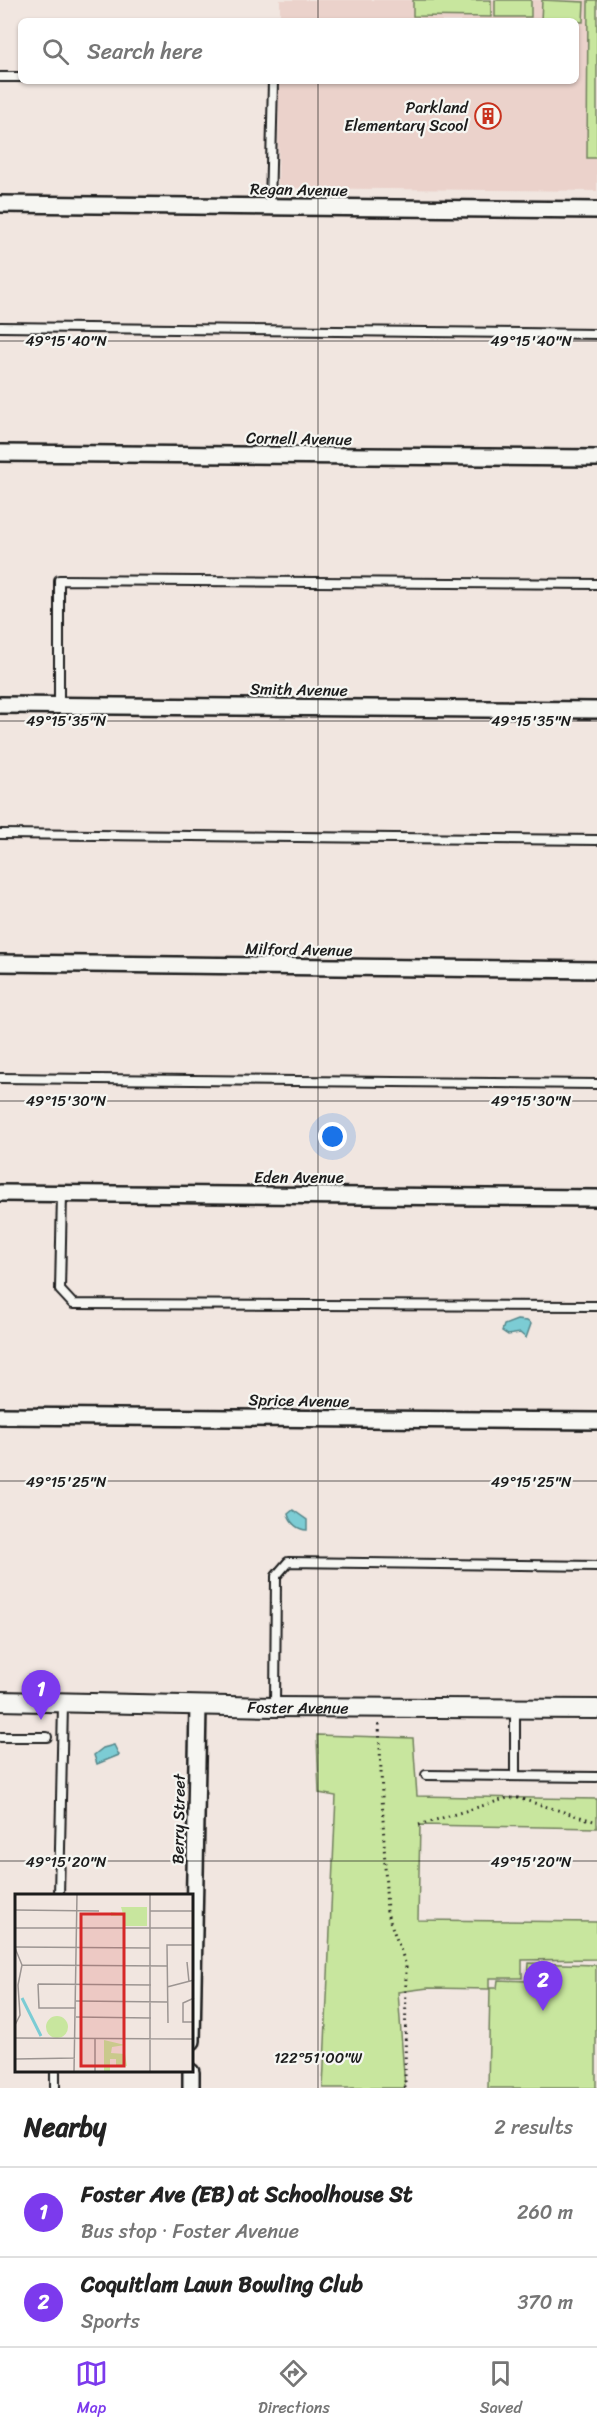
<!DOCTYPE html>
<html lang="en">
<head>
<meta charset="utf-8">
<style>
	body { margin:0; font-family:Sriracha,sans-serif; background:#f2f2f2; color:#222 }
	.you { position:absolute; left:333px; top:1137px; width:21px; height:21px; margin:-15px; border:4px solid #fff; border-radius:50%; background:#1a73e8; box-shadow:0 0 0 9px #1a73e833 }
	.badge { display:grid; place-items:center; width:39px; height:39px; border-radius:50%; background:#7c3aed; color:#fff; font-size:20px; font-weight:700 }
	.pin { position:absolute; translate:-50% -50px; filter:drop-shadow(0 2px 3px #0008) }
	.pin::after { content:''; position:absolute; top:32px; width:21px; height:18px; background:inherit; clip-path:polygon(0 0,100% 0,50% 100%) }
	.list { margin:0; padding:0; list-style:none }
	h2 { display:flex; justify-content:space-between; align-items:center; height:78px; margin:0; padding:0 24px; font-size:26px }
	h2 small { font-size:20px; font-weight:400; color:#767676 }
	.list li { display:grid; grid-template-columns:39px 1fr auto; gap:18px; align-items:center; box-sizing:border-box; height:90px; padding:0 24px; border-top:2px solid #e0e0e0 }
	.list b { display:block; font-size:22px; white-space:nowrap }
	.list p { margin:0; font-size:20px; white-space:nowrap; color:#767676 }
	.list em { font-size:20px; font-style:normal; color:#767676 }
	.icon { flex:none; width:33px; height:33px; fill:none; stroke:currentColor; stroke-width:2; stroke-linecap:round; stroke-linejoin:round }
	.map { position:relative; flex:none; width:597px; height:2088px; overflow:hidden }
	.search { position:absolute; background:#fff; box-shadow:0 2px 4px #0004; left:18px; right:18px; top:18px; height:66px; display:flex; align-items:center; gap:15px; box-sizing:border-box; padding:0 21px; border-radius:9px; color:#767676; font-size:22px }
	.sheet { height:258px; background:#fff }
	nav { display:flex; justify-content:space-around; align-items:center; box-sizing:border-box; height:84px; border-top:2px solid #e0e0e0; background:#fff; font-size:16px; color:#767676 }
	nav a { display:grid; justify-items:center; gap:3px }
	nav .on { color:#7c3aed }
	.map>svg:first-child { display:block }
	.built { fill:#ebd2cb }
	.green { fill:#c8e69e; stroke:#72815d; stroke-width:1.5 }
	.water { fill:#7bccd4; stroke:#55868a; stroke-width:1.5 }
	.lines { fill:none; stroke-linecap:round; stroke-linejoin:round }
	.service-casing { stroke:#1c1c1c; stroke-width:12 }
	.minor-casing { stroke:#1c1c1c; stroke-width:20 }
	.tertiary-casing { stroke:#1c1c1c; stroke-width:22 }
	.path { stroke:#1c1c1c; stroke-width:3; stroke-dasharray:1.5 4.5; stroke-linecap:butt }
	.service { stroke:#f6f6f2; stroke-width:8 }
	.minor { stroke:#f6f6f2; stroke-width:15 }
	.tertiary { stroke:#f6f6f2; stroke-width:18 }
	.ticks { fill:none; stroke:#1c1c1c; stroke-width:1.5; stroke-opacity:0.45 }
	.labels { text-anchor:middle; stroke-width:4.5; stroke-linejoin:round; paint-order:stroke }
	.poi-label { font-size:16px; fill:#1c1c1c; stroke:#f6f6f2; text-anchor:end }
	.street-label { font-size:16px; fill:#1c1c1c; stroke:#f6f6f2 }
	.inset-river { fill:none; stroke:#7bccd4; stroke-width:3 }
	.inset-road { fill:none; stroke:#9c9592; stroke-width:1.5 }
	.view { fill:#d62828; fill-opacity:0.15; stroke:#d62828; stroke-width:3 }
	.inset-edge { fill:none; stroke:#1c1c1c; stroke-width:3 }
	.ticks-label { font-size:15px; text-anchor:middle; fill:#1c1c1c; stroke:#f6f6f2; stroke-width:4.5; stroke-linejoin:round; paint-order:stroke }
</style>
</head>
<body>
<div class="map">
<svg width="597" height="2088" viewBox="0 0 597 2088">
	<rect width="100%" height="100%" fill="#f1e6e0"/>
	<filter id="ink" filterUnits="userSpaceOnUse"><feTurbulence type="fractalNoise" baseFrequency=".0167" numOctaves="2"/><feDisplacementMap in="SourceGraphic" scale="12" xChannelSelector="R" yChannelSelector="G"/><feConvolveMatrix kernelMatrix="1 2 1 2 8 2 1 2 1" color-interpolation-filters="sRGB"/></filter>
	<g filter="url(#ink)">
		<path class="built" d="M280,0H597V191L278,188L279,81H576V21H280Z"/>
		<path class="green" d="M413,0H491V17L413,16Z
			M495,0H531V17H495Z
			M542,0L584,2L583,22L541,21Z
			M588,0H597V158H587Z
			M317,1735L413,1738L417,1796L597,1799V1828L420,1825L418,1920L597,1922V1959L522,1960V1978H489V1989L428,1988L398,1992L405,2088H323L336,1796L319,1793Z
			M529,1963L596,1965V2088H488L490,1988H497L498,1980L528,1981Z"/>
		<path class="water" d="M517,1320L527,1321L531,1324L526,1338L520,1333L508,1335L502,1331L504,1325Z
			M293,1510L307,1520V1530C298,1530 290,1523 288,1514Z
			M114,1745L119,1755L97,1764L94,1755L103,1748Z"/>
		<g class="lines">
			<g class="service-casing">
				<path id="service" d="M0,77H21
					M270,207L273,81
					M0,327L597,334
					M59,705V580L597,584
					M0,834L597,840
					M0,1078L597,1084
					M62,1194L60,1290L73,1304L597,1306
					M275,1706L276,1576L288,1562L597,1566
					M0,1737H47
					M426,1775L597,1777
					M515,1776V1709
					M59,1896L63,1704
					M55,2088V2072"/>
			</g>
			<g class="minor-casing">
				<path id="minor" d="M0,204L597,210
					M0,453L597,458
					M0,705L597,710
					M0,963L597,970
					M0,1193L597,1198
					M0,1416L597,1421
					M192,2041L198,1706
					M191,2088V2072"/>
			</g>
			<g class="tertiary-casing">
				<g id="tertiary">
					<path id="s1" d="M0,1701L275,1707L597,1709"/>
				</g>
			</g>
			<path class="path" d="M379,1724L387,1913L406,1965L405,2088
				M419,1825L508,1798H518L597,1822"/>
			<use href="#service" class="service"/>
			<use href="#minor" class="minor"/>
			<use href="#tertiary" class="tertiary"/>
		</g>
	</g>
	<path class="ticks" d="M318,0V21M318,81V2088M0,341H597M0,721H597M0,1101H597M0,1481H597M0,1861H597"/>
	<defs>
		<g id="building-ring" transform="scale(1.35)"><circle r="9.5" fill="#f6f6f2" stroke="#c8321e" stroke-width="1.5"/><path d="M-4-6H4V6H1V3H-1V6H-4ZM-2.5-4.3h1.7v1.8h-1.7ZM.8-4.3h1.7v1.8H.8ZM-2.5-1h1.7V.8h-1.7ZM.8-1h1.7V.8H.8Z" fill="#c8321e"/></g>
	</defs>
	<g fill-rule="evenodd">
		<use href="#building-ring" x="488" y="116"/>
	</g>
	<g class="labels">
		<g class="poi-label">
			<text x="468" y="113">Parkland<tspan x="468" dy="18">Elementary Scool</tspan></text>
		</g>
		<g class="street-label">
			<text transform="translate(299 189) rotate(1)" y="6">Regan Avenue</text>
			<text transform="translate(299 438) rotate(1)" y="6">Cornell Avenue</text>
			<text transform="translate(299 689) rotate(1)" y="6">Smith Avenue</text>
			<text transform="translate(299 949) rotate(1)" y="6">Milford Avenue</text>
			<text x="299" y="1183">Eden Avenue</text>
			<text transform="translate(299 1400) rotate(1)" y="6">Sprice Avenue</text>
			<text dy="6" stroke="none"><textPath href="#s1" startOffset="298">Foster Avenue</textPath></text>
			<text transform="translate(178 1819) rotate(-89)" y="6">Berry Street</text>
		</g>
	</g>
	<g transform="translate(15 1894)">
		<rect width="178" height="178" fill="#f1e6e0"/>
		<path d="M106,13H132V32H109L108,22H96V18L108,20ZM31 133a11 11 0 1 1 22 0a11 11 0 1 1-22 0ZM89,146L110,151L97,153L96,159L110,160L112,172L101,173V165H95V178L89,177Z" fill="#c8e69e"/>
		<path class="inset-river" d="M7,104L26,142"/>
		<path class="inset-road" d="M0,16L84,17M135,17H179M0,34H179M0,53L135,54M0,54L7,71L3,91L5,121L0,131M172,68L174,88M7,71L152,72M23,90L136,91M23,90L24,114H61M152,93L179,86M179,104L168,109V128H179M61,107L152,108M61,123L136,124M153,129L152,51H179M0,144L179,145M0,165L60,164M59,178L62,0M80,178V144M135,178V0"/>
		<path class="view" d="M66,20H109V172H66Z"/>
		<rect width="178" height="178" class="inset-edge"/>
	</g>
	<g class="ticks-label">
		<text x="66" y="346">49°15'40"N</text>
		<text x="531" y="346">49°15'40"N</text>
		<text x="66" y="726">49°15'35"N</text>
		<text x="531" y="726">49°15'35"N</text>
		<text x="66" y="1106">49°15'30"N</text>
		<text x="531" y="1106">49°15'30"N</text>
		<text x="66" y="1487">49°15'25"N</text>
		<text x="531" y="1487">49°15'25"N</text>
		<text x="66" y="1867">49°15'20"N</text>
		<text x="531" y="1867">49°15'20"N</text>
		<text x="318" y="2063">122°51'00"W</text>
	</g>
</svg>
<div class="you"></div>
<div class="pin badge" style="left:41px;top:1720px">1</div>
<div class="pin badge" style="left:543px;top:2011px">2</div>
<div class="search"><svg class="icon" aria-label="search" viewBox="0 0 24 24"><circle cx="10" cy="10" r="6"/><path d="M15 15l6 6"/></svg>Search here</div>
</div>
<section class="sheet">
<h2>Nearby<small>2 results</small></h2>
<ul class="list">
<li><span class="badge">1</span><div><b>Foster Ave (EB) at Schoolhouse St</b><p>Bus stop · Foster Avenue</p></div><em>260 m</em></li>
<li><span class="badge">2</span><div><b>Coquitlam Lawn Bowling Club</b><p>Sports</p></div><em>370 m</em></li>
</ul>
</section>
<nav>
<a class="on"><svg class="icon" aria-label="map" viewBox="0 0 24 24"><path d="M3 6l6-2 6 2 6-2v14l-6 2-6-2-6 2zM9 4v14M15 6v14"/></svg>Map</a>
<a><svg class="icon" aria-label="directions" viewBox="0 0 24 24"><path d="M12 3l9 9-9 9-9-9zM9 14v-3h6M13 9l2 2-2 2"/></svg>Directions</a>
<a><svg class="icon" aria-label="saved" viewBox="0 0 24 24"><path d="M7 4h10v16l-5-4-5 4z"/></svg>Saved</a>
</nav>
</body>
</html>
